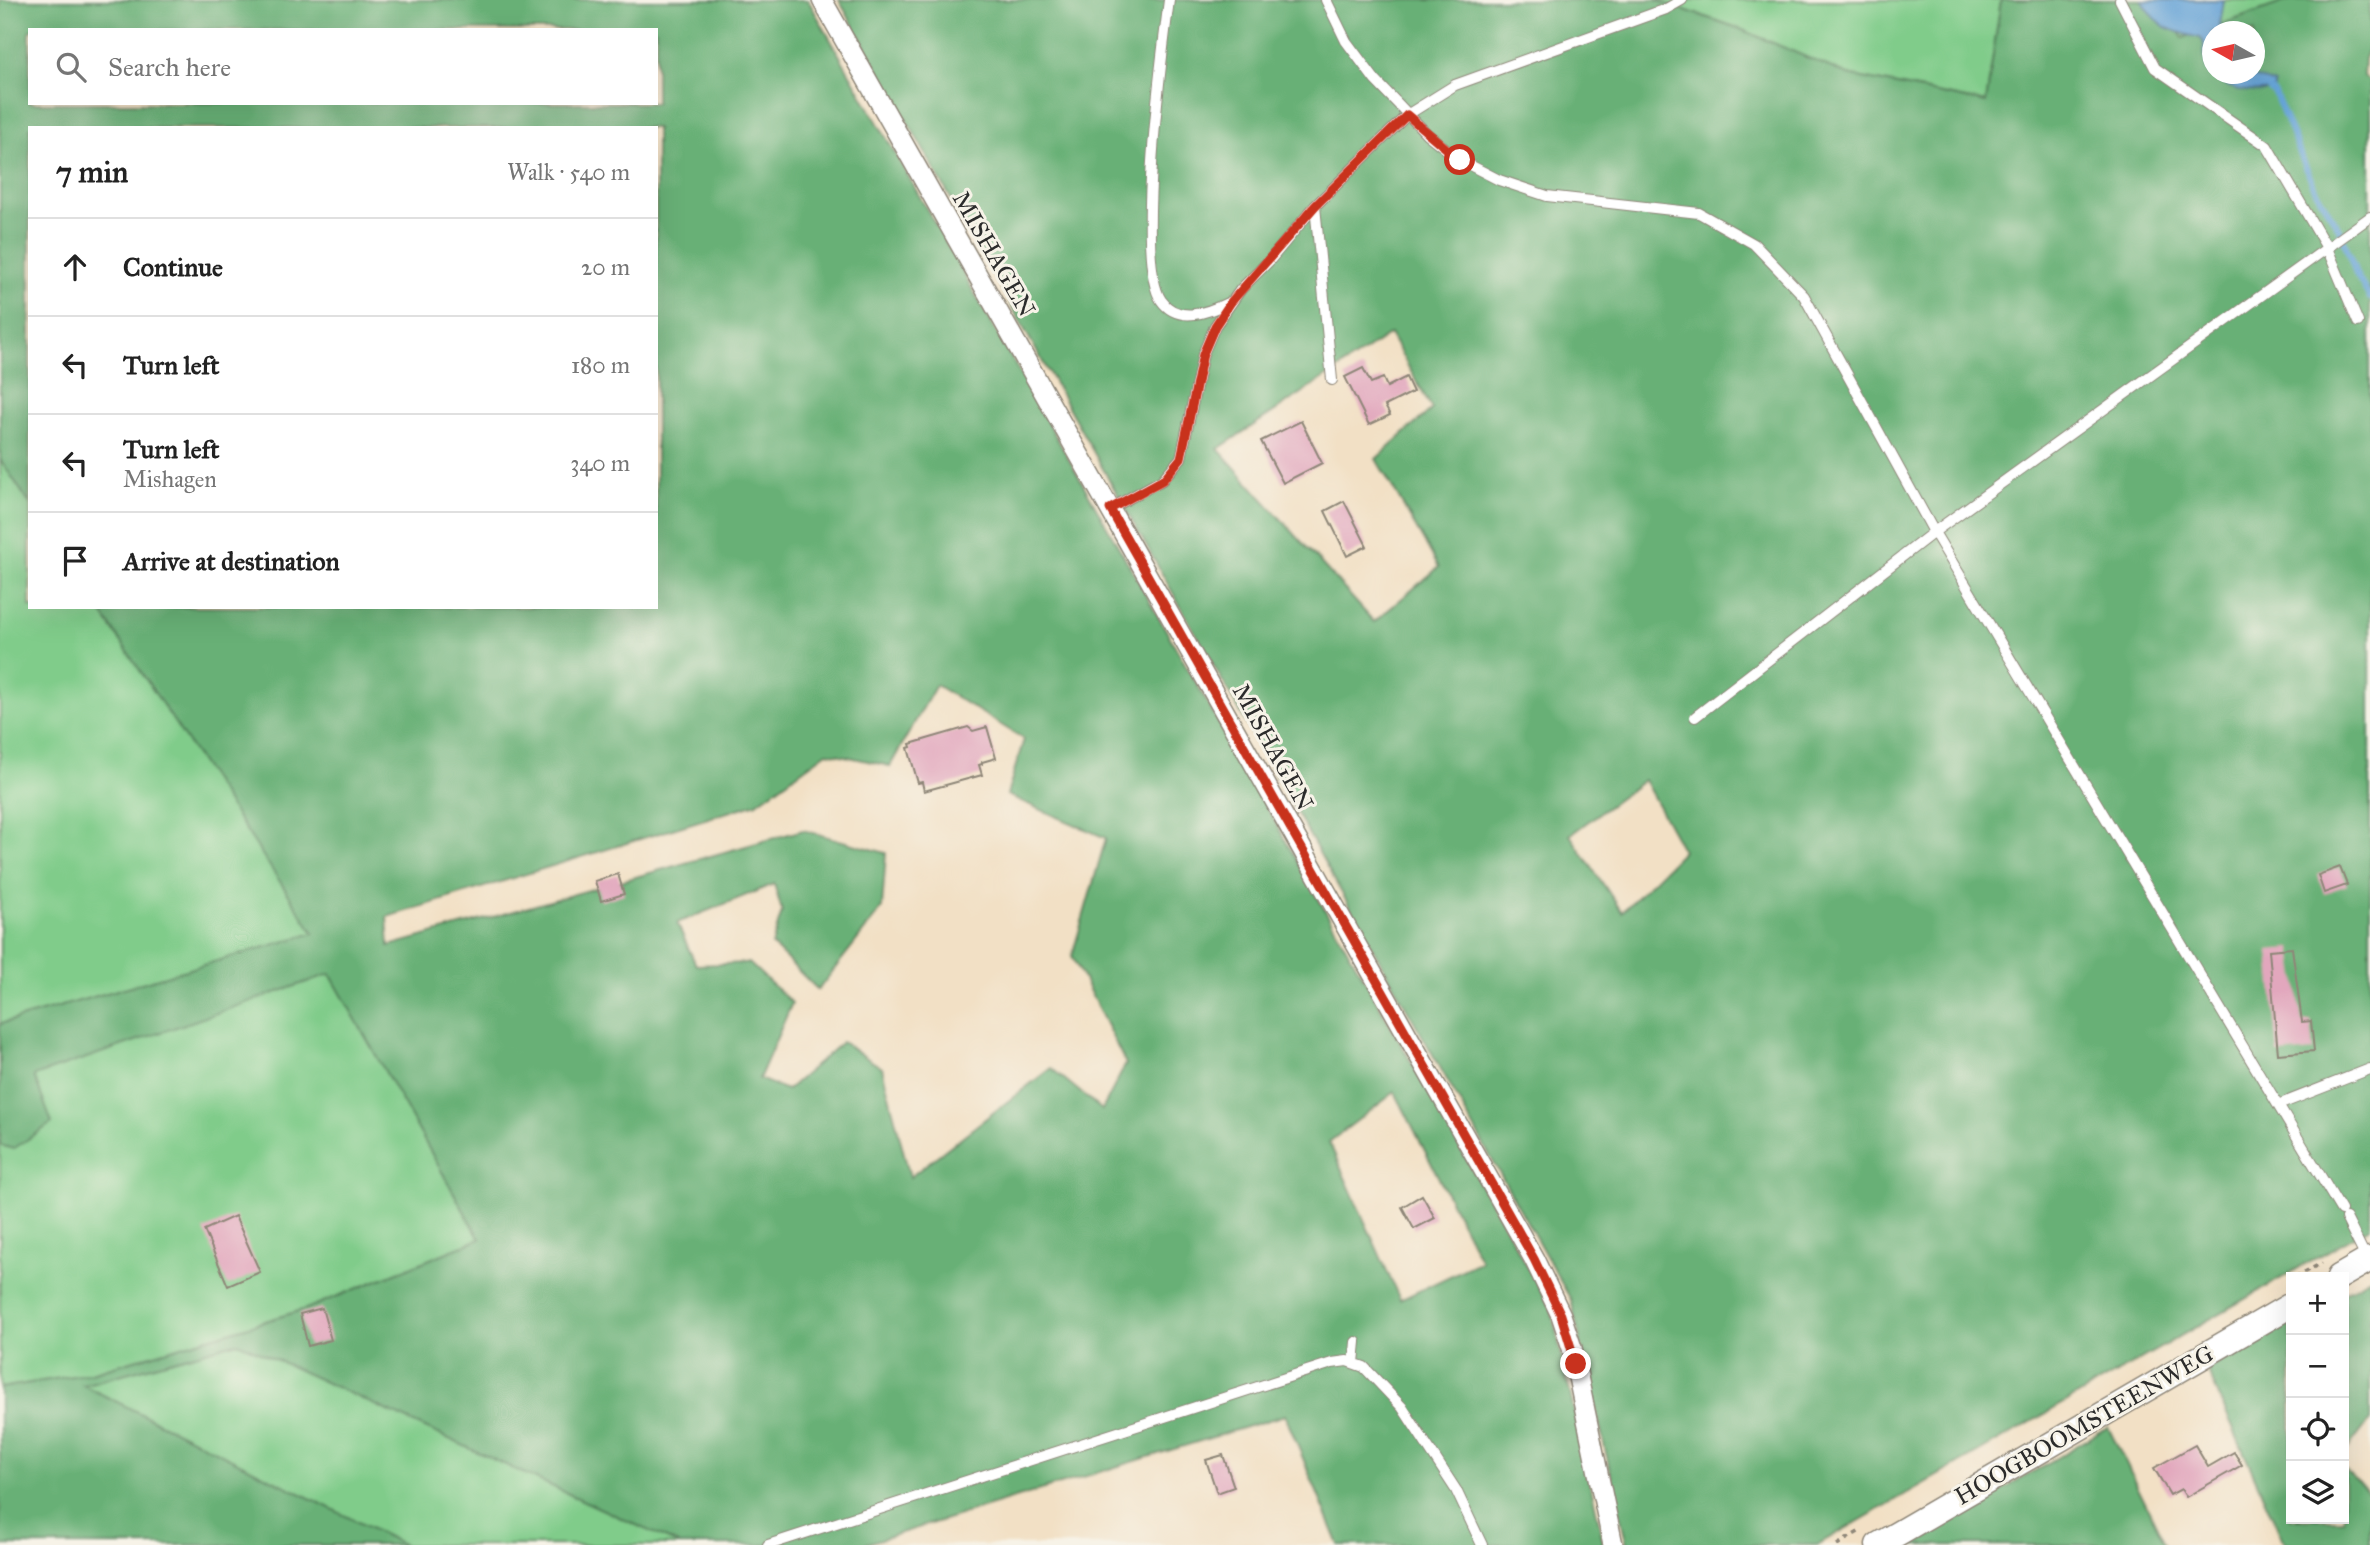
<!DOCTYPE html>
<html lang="en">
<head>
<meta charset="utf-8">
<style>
	body { margin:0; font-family:"IM FELL Great Primer",serif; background:#f2f2f2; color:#222 }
	.controls { position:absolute; right:21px; bottom:21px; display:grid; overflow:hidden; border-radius:0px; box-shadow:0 7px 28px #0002 }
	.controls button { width:63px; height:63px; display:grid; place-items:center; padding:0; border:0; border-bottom:2px solid #e0e0e0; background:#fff; color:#222; font:35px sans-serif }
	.compass { position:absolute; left:2202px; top:21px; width:63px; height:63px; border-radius:50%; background:#fff; box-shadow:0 7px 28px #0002; rotate:278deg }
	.stop { position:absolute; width:21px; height:21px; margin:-16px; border:5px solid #c8321e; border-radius:50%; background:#fff }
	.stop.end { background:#c8321e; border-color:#fff; box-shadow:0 2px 7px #0008 }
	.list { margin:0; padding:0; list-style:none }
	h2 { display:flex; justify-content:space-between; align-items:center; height:91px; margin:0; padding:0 28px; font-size:30px }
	h2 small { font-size:23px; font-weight:400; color:#767676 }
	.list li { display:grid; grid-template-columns:46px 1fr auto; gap:21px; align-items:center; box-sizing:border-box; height:98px; padding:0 28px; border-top:2px solid #e0e0e0 }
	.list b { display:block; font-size:26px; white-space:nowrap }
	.list p { margin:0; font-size:23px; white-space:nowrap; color:#767676 }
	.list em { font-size:23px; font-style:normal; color:#767676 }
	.icon { flex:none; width:38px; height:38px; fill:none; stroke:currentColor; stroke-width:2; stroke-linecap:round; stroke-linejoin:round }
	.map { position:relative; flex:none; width:2370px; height:1545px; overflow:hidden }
	.search { position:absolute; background:#fff; box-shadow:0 7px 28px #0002; left:28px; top:28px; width:630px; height:77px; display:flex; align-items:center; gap:18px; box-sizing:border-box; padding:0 24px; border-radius:0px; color:#767676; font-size:26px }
	.panel { position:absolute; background:#fff; box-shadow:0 7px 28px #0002; left:28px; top:126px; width:630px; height:483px; border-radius:0px }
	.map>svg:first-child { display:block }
	.green { fill:#80cc8a; stroke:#567c5a; stroke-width:2 }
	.forest { fill:#68b076; stroke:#4a6e50; stroke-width:2; fill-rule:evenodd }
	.water { fill:#65a3d7; stroke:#486781; stroke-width:2 }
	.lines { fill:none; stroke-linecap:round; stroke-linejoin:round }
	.stream { stroke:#65a3d7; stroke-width:6 }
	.building { fill:#e2a7bd }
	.service-casing { stroke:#8e8678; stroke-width:12 }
	.minor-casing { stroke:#8e8678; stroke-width:22 }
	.tertiary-casing { stroke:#8e8678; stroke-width:27 }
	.path { stroke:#8e8678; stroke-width:3.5; stroke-dasharray:5 5; stroke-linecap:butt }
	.service { stroke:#fff; stroke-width:10 }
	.minor { stroke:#fff; stroke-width:19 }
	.tertiary { stroke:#fff; stroke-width:24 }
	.route { stroke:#c8321e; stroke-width:9 }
	.labels { text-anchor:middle; stroke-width:6; stroke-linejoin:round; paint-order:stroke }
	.street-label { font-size:24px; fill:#2b2b2b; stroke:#f7f3e8 }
</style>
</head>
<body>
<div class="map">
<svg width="2370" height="1545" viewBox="0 0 2370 1545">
	<rect width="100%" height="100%" fill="#f7f3e8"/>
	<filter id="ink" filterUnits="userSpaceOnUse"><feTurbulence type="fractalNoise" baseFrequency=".0143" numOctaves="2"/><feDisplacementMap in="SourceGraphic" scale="14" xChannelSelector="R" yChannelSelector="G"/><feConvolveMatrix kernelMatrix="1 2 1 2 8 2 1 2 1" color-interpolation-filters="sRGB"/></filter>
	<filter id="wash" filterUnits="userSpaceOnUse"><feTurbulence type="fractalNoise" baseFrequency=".00686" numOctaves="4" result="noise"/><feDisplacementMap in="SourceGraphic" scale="28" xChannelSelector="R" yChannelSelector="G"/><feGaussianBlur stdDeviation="1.57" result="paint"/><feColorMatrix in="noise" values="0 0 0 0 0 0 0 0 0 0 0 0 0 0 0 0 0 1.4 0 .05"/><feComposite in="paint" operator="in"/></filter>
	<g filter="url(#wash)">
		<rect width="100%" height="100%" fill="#f2e0c5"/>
		<path class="green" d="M1655,0H2001L1986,103L1848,75L1738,28Z
			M2157,0H2290L2183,39Z
			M0,459L30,504V607H98L315,933L0,1024Z
			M330,973L480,1239L306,1309L91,1373L0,1388V1145L13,1148L34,1076Z
			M238,1342L680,1545H404L82,1385Z"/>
		<path class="forest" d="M0,0H808L1551,1308L1604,1545H1339L1285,1415L862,1545H680L238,1342L83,1385L404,1545H0V1388L91,1373L306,1309L480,1239L330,974L34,1076L52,1123L13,1149L0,1145V1024L314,933L98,607H656V128H30V504L0,459ZM30,30H656V103H30ZM936,685L1024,739L1007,795L1106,838L1072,956L1126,1064L1102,1110L1051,1068L910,1177L882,1068L842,1042L787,1090L759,1079L792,1003L749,963L696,965L677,923L774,884L782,911L772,945L818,990L882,908L886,853L803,830L389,946L387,917L757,803L827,752L890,766ZM1395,1092L1481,1261L1400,1300L1329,1142Z
			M839,0H1655L1738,28L1848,75L1986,103L2001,0H2157L2183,38L2290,0H2370V43L2364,59L2363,76L2370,82V1227L1817,1545H1627L1571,1300ZM2212,32H2254V74H2212ZM1390,334L1432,409L1376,459L1439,567L1374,622L1218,449ZM1644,780L1683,851L1622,912L1570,835Z
			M2370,1278V1420L2344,1454V1293Z
			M2291,1322V1519H2344V1469L2370,1494V1545H2285L2207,1370Z
			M2108,1427L2166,1545H1911Z"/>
		<path class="water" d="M2142,0H2224L2219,31L2212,32V74C2236,74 2252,75 2274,84V88C2253,96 2219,90 2207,69C2203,60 2206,50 2203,41L2199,38C2166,28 2162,32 2142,0Z"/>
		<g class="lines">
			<path class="stream" d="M2266,86L2275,94L2315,189L2341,232L2356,274L2370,298"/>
		</g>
		<g id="blocks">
			<path class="building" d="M1363,368L1371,383L1383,378L1387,387L1406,377L1413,392L1385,406L1390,415L1369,425L1345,377Z
				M1301,421L1322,463L1283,483L1261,441Z
				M1344,501L1367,546L1347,556L1325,511Z
				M968,727L973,731L987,727L996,758L982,762V764L979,765L982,775L924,791L922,782L918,783L908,748L911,747L910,744Z
				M2340,867L2347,885L2324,893L2318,875Z
				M618,874L624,894L601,901L595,881Z
				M2292,948L2302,1022L2311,1021L2314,1051L2278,1054L2269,950Z
				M1422,1195L1435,1218L1414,1229L1402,1207Z
				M235,1216L260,1272L228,1286L204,1230Z
				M322,1308L331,1340L308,1346L300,1314Z
				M2195,1445L2208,1467L2234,1452L2242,1465L2186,1497L2181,1489L2170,1495L2154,1468Z
				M1223,1455L1234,1487L1217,1493L1206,1460Z"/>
		</g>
	</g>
	<g filter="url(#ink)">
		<use href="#blocks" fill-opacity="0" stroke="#8e8678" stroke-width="2"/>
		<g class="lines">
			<g class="service-casing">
				<path id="service" d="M1169,0C1162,53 1135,261 1161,300C1178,325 1209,312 1230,302
					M1326,0L1346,41L1375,80L1427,134L1460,160L1499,180L1547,196L1699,213L1754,244L1804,296L1934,532L2341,1210
					M2120,0L2155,68L2267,146L2327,248L2358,322
					M1332,380L1315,206L1407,115L1455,85L1666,9L1682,0
					M1110,509L1162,480L1181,458L1203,354L1215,326L1241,289L1270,260L1315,206
					M1695,717L1934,532L2370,217
					M2278,1105L2370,1069
					M2346,1218L2367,1260
					M1354,1363L1356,1342
					M768,1545L1332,1363L1347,1361L1364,1367L1402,1407L1456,1490L1482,1545"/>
			</g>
			<g class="minor-casing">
				<path id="minor" d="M822,0L1534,1259L1561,1315L1572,1348L1613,1545"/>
			</g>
			<g class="tertiary-casing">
				<path id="tertiary" d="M2339,1277L2370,1259
					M1878,1545L2291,1305"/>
			</g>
			<path class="path" d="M2295,1277L2322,1263
				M1837,1545L1860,1531"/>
			<use href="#service" class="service"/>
			<use href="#minor" class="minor"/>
			<use href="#tertiary" class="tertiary"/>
		</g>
	</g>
	<g class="lines" filter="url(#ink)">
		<path class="route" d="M1460,160L1407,115L1315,206L1231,302L1215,326L1203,354L1181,458L1163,480L1110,509L1534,1259L1561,1315L1576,1364"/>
	</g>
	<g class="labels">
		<g class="street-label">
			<text transform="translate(994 254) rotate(60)" y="8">MISHAGEN</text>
			<text transform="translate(1273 747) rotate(61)" y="8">MISHAGEN</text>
			<text transform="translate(2084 1425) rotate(-30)" y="8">HOOGBOOMSTEENWEG</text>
		</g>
	</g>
</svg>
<div class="controls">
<button>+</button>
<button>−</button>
<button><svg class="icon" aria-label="locate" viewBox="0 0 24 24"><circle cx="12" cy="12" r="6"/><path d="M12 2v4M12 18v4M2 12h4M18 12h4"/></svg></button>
<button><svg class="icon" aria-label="layers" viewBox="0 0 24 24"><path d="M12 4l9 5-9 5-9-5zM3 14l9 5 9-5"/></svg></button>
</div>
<svg class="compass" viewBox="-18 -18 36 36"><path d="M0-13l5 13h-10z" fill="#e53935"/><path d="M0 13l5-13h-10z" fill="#767676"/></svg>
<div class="stop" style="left:1460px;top:160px"></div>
<div class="stop end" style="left:1576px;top:1364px"></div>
<div class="search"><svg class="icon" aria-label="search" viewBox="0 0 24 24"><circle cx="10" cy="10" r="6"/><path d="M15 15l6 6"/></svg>Search here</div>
<section class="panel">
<h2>7 min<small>Walk · 540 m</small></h2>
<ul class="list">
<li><svg class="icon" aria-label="ahead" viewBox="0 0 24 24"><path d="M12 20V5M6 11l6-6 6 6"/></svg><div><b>Continue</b></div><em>20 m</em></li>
<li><svg class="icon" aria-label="left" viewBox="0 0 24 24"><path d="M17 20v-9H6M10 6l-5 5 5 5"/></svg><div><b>Turn left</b></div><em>180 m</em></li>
<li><svg class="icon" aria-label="left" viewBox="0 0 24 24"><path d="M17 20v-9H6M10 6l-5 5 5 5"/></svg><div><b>Turn left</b><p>Mishagen</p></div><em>340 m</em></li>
<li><svg class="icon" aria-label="arrive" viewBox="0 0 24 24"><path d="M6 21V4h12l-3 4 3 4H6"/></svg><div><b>Arrive at destination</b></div></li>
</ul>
</section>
</div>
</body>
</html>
